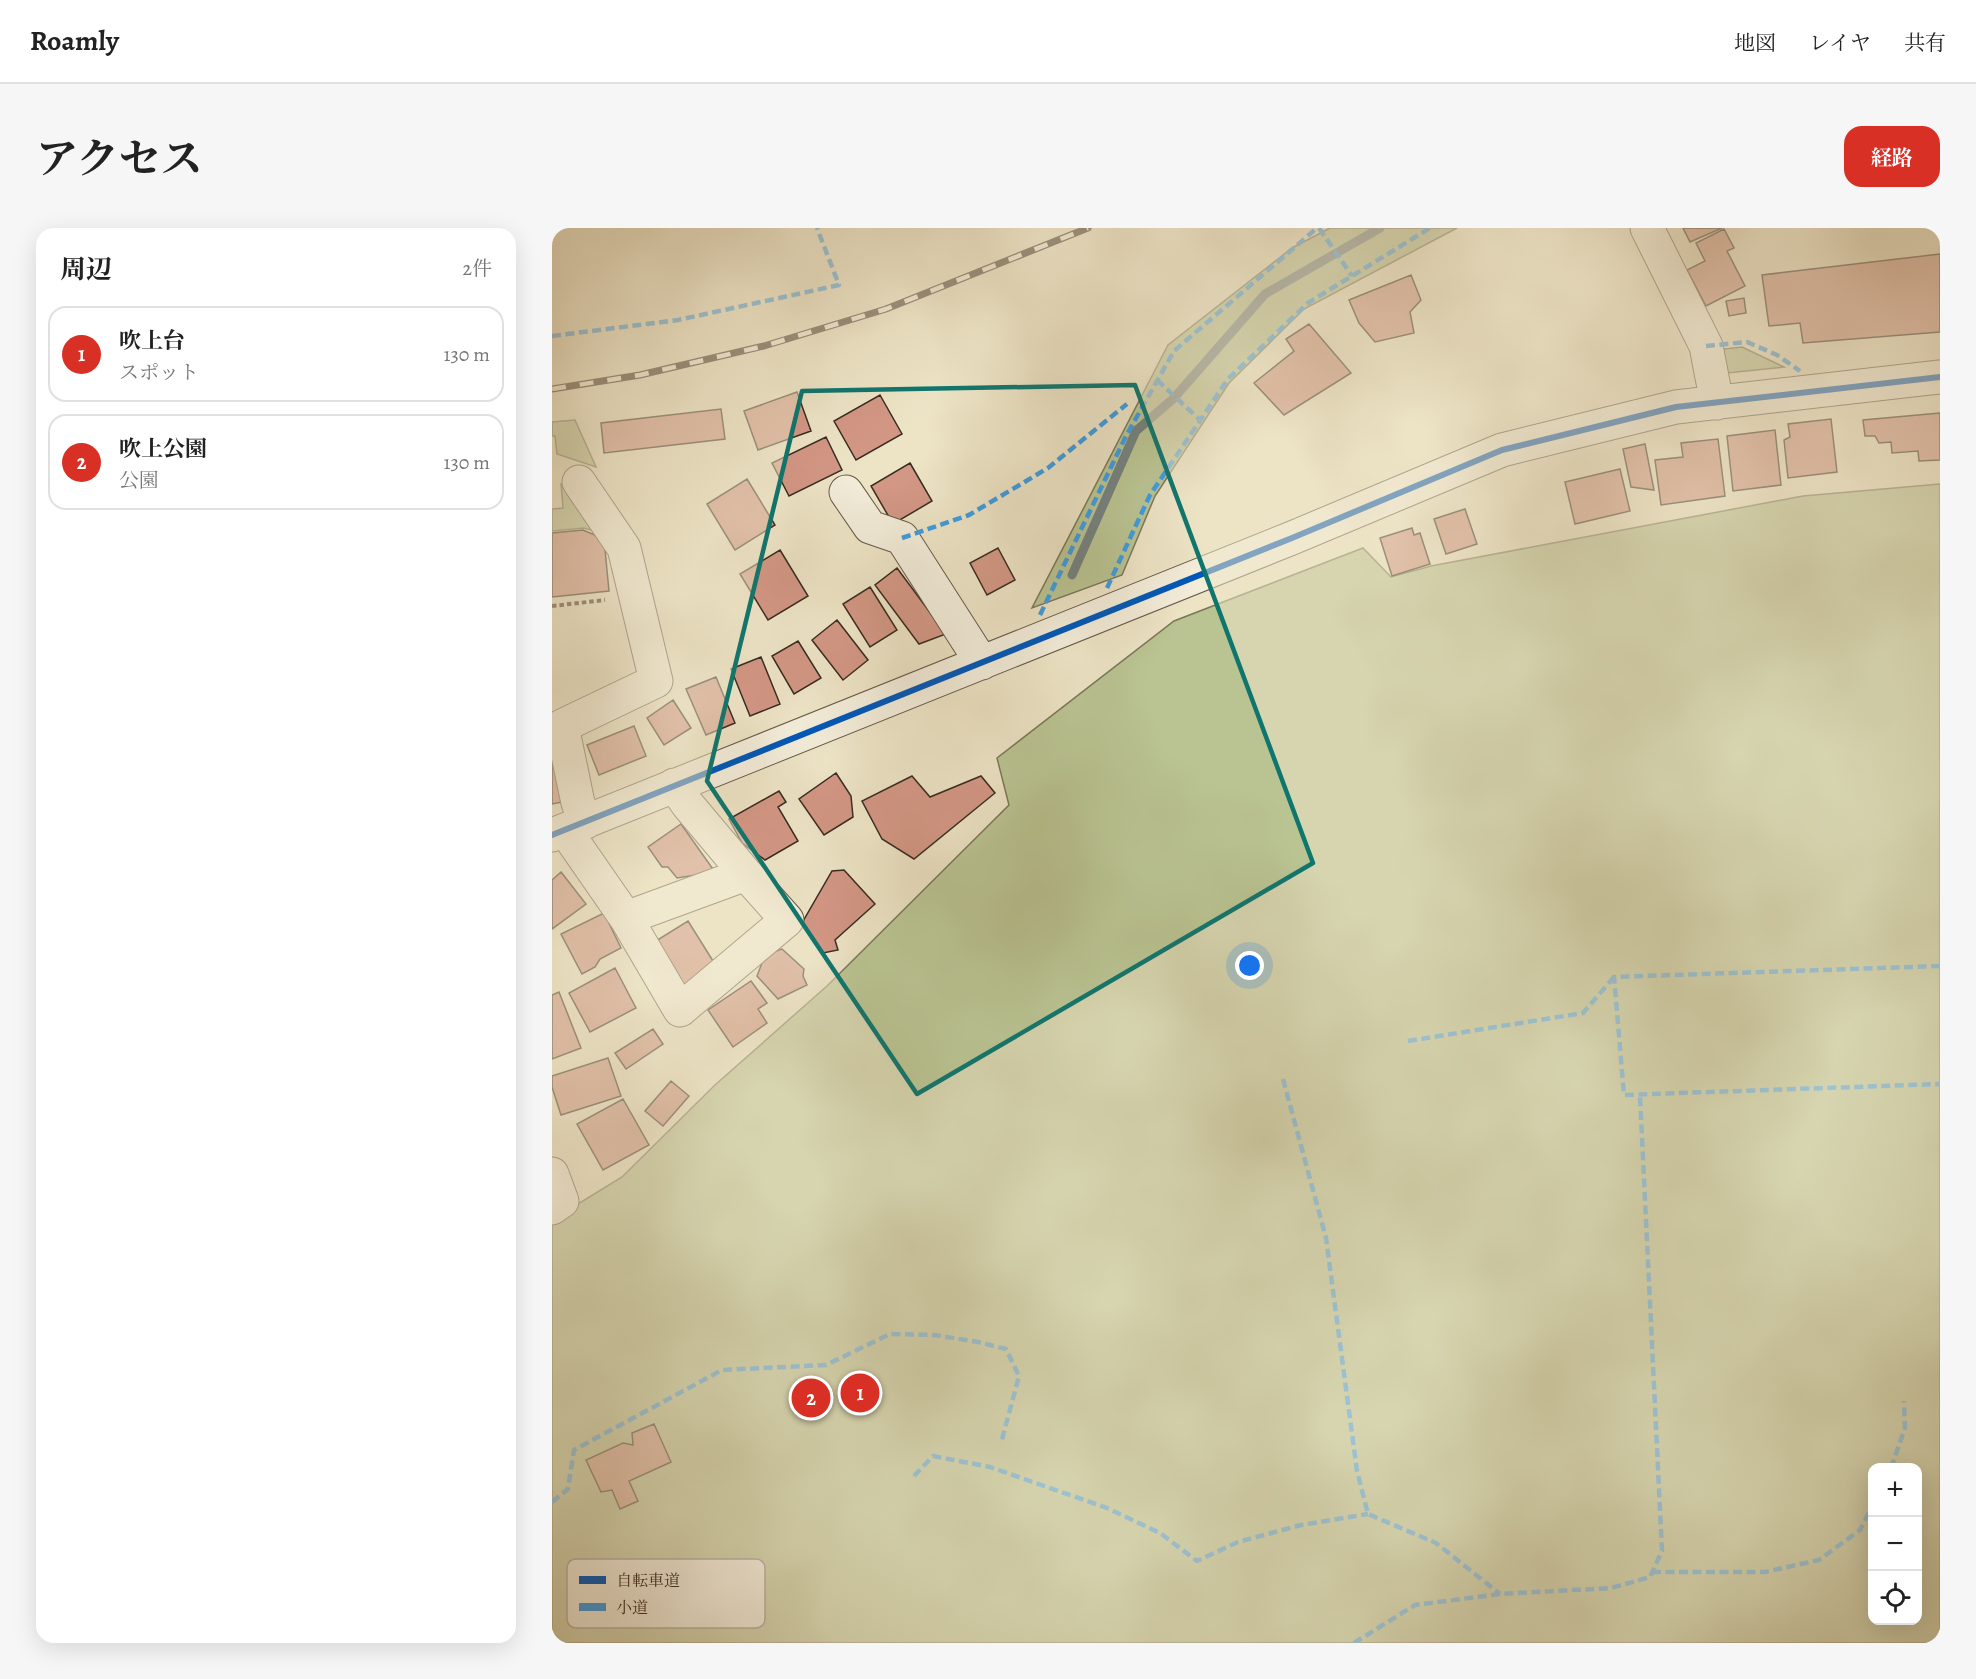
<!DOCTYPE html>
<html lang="ja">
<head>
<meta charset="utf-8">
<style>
	body { margin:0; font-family:Alegreya,"Noto Serif JP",serif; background:#f6f6f6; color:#222 }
	.controls { position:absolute; right:18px; bottom:18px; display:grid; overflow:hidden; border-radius:12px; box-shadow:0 6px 24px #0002 }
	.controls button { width:54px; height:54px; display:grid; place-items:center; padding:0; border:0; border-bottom:2px solid #e0e0e0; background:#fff; color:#222; font:30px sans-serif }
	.you { position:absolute; left:698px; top:738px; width:21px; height:21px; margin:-15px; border:4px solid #fff; border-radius:50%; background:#1a73e8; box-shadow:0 0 0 9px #1a73e833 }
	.badge { display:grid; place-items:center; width:39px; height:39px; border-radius:50%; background:#d93025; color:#fff; font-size:20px; font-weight:700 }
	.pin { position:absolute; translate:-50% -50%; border:3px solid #fff; box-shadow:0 2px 6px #0006 }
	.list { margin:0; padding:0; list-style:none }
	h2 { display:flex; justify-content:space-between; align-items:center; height:78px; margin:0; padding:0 24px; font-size:26px }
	h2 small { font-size:20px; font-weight:400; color:#767676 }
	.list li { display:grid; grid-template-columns:39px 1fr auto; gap:18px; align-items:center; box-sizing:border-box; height:96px; margin:0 12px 12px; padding:0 12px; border:2px solid #e0e0e0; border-radius:18px }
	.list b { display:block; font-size:22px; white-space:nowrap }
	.list p { margin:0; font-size:20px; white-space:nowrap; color:#767676 }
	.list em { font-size:20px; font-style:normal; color:#767676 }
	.icon { flex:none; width:33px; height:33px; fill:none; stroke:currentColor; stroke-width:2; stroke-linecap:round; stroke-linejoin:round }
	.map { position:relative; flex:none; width:1388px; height:1415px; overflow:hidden; border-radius:18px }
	header { display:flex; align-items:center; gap:36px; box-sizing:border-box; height:84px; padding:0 30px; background:#fff; border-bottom:2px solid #e0e0e0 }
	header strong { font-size:28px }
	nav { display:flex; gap:33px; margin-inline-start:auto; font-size:21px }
	.intro { display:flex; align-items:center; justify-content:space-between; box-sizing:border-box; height:144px; padding:0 36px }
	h1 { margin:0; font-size:42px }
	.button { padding:15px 27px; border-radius:18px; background:#d93025; color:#fff; font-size:21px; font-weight:700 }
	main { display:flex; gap:36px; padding:0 36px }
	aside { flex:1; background:#fff; border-radius:18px; box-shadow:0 6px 24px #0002 }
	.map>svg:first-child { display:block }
	.green { fill:#bac493; stroke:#7a785a; stroke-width:1.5; fill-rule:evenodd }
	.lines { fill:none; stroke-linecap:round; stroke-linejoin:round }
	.stream { stroke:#748280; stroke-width:9 }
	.building { fill:#d39785; stroke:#392c22; stroke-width:1.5 }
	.minor-casing { stroke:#665a4b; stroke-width:35 }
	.path { stroke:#392c22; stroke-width:4; stroke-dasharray:4.5 3; stroke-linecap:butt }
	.minor { stroke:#f3edda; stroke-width:33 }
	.rail-casing { stroke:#392c22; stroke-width:7 }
	.rail { stroke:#f3edda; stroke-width:4.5; stroke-dasharray:14; stroke-linecap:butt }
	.quiet { stroke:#3e9ce0; stroke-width:4.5; stroke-dasharray:9 4.5; stroke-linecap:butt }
	.cycleway-casing { stroke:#f3edda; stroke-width:10 }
	.cycleway { stroke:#0057b8; stroke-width:6 }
	.marked { fill:none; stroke:#0f766e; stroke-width:4.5; stroke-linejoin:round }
	.key { fill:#f3edda; stroke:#bbb3a3; stroke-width:1.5 }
	.key-label { font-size:16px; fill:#392c22 }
</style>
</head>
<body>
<header>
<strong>Roamly</strong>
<nav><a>地図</a><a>レイヤ</a><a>共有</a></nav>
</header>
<div class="intro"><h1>アクセス</h1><a class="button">経路</a></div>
<main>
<aside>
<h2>周辺<small>2件</small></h2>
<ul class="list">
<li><span class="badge">1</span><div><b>吹上台</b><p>スポット</p></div><em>130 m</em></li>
<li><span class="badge">2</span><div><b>吹上公園</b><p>公園</p></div><em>130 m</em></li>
</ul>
</aside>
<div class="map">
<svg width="1388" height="1415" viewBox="0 0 1388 1415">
	<rect width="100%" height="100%" fill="#ede4c6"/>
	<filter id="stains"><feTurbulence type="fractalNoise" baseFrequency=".00333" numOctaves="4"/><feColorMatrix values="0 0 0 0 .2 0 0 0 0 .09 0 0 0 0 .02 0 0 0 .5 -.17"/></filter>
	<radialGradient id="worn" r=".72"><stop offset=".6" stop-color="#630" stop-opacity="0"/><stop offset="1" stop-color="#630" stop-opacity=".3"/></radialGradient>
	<path class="green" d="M778,0H905L752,81L677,155L603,268L570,347L480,380L616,117L740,20Z
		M1190,119L1232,139L1166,146L1164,122Z
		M23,192L44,239L5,226L3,208H0V194Z
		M9,256H23L50,305L32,300L0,303V281L11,280Z
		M1388,256V1415H0V992L70,949L163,857L275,758L457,577L445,530L622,393L811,320L839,349L879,338L1251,268ZM1320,1240H1366V1392H1320Z"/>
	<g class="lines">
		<path class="stream" d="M520,347L584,203L622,170L713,66L828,0"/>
	</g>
	<path class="building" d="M1131,0H1170L1138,14Z
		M1172,1L1182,20L1175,23L1193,58L1154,78L1135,42L1153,33L1144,15Z
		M1388,26V104L1251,115L1248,95L1217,98L1210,47Z
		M859,47L869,72L858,84L862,105L823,114L807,95L797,72Z
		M1192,70L1194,85L1177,88L1174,73Z
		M757,96L799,145L732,187L702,155L742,123L734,111Z
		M245,164L259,203L206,222L192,183Z
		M328,167L350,206L304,232L282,193Z
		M169,181L173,211L52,225L49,195Z
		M1388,185V232L1367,233L1366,223L1340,225L1339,214L1327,215L1323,208H1313L1311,192Z
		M1279,191L1285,244L1236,250L1232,212L1238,209L1236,196Z
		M1223,202L1229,257L1181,263L1175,208Z
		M274,209L290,242L237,268L220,235Z
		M1166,211L1173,268L1109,277L1103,232L1131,229L1129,215Z
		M1093,216L1102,262L1079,259L1071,221Z
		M358,235L380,273L341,296L319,258Z
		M1068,241L1078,283L1023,296L1013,254Z
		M195,251L223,297L183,322L155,276Z
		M913,281L925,316L894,326L882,291Z
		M860,300L862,307L868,305L878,336L840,348L828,310Z
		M31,302L52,311L57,363L0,369V305Z
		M446,320L463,352L435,367L418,335Z
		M228,322L256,368L216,392L188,346Z
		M345,340L394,406L367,416L323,357Z
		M318,359L345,402L318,419L291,376Z
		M285,392L316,432L291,452L260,412Z
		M246,413L269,450L242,466L220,428Z
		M209,429L228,476L198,488L179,441Z
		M164,449L183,495L154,507L134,461Z
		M121,472L139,500L112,517L95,490Z
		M82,498L94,528L47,547L35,517Z
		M0,519L15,573L0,576Z
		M284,545L299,568L301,589L272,607L247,571Z
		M360,548L378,569L429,548L443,565L362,631L330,611L310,573Z
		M227,563L234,574L226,579L246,613L213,632L190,615L177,591Z
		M129,596L163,644L125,650L116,639H110L96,619Z
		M292,642L323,676L283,712L286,722L271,725L250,695L280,643Z
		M9,644L34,676L0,701V652Z
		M52,685L69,720L48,731L43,739L30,746L9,706Z
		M136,693L161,733L129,764L99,716Z
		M230,721L252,741L251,748L255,757L226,771L205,748L213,727Z
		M63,740L84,780L38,804L17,765Z
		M199,753L215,775L206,781L215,795L181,819L156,782Z
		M7,764L29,820L0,831V767Z
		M101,801L111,816L74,841L63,825Z
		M56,830L69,868L9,887L0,859V848Z
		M119,853L137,868L111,898L93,883Z
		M71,871L97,917L51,942L25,896Z
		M102,1196L119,1234L77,1253L86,1273L68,1281L60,1262L49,1264L34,1232L71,1215L81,1217L80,1205Z"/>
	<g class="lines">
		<g class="minor-casing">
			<path id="minor" d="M1095,0L1154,118L1165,175
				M27,254L72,320L104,453L10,498L26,575L34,594
				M294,264L318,299L350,310L430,435
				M13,602L74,690L128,782L235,692L194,646
				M0,607L740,310L950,222L1124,179L1388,149
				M74,690L194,646L136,577L122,557
				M0,946L10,973L0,980"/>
		</g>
		<path class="path" d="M0,378L53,372"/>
		<use href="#minor" class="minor"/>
		<g class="rail-casing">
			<path id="rail" d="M0,161L88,147L212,118L334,81L536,0"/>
		</g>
		<use href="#rail" class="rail"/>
		<path class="quiet" d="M767,0L800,48
			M0,108L126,92L287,57L265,0
			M1154,118L1195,114L1225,127L1248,143
			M605,152L648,192
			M350,310L417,287L496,240L575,176
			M555,360L598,267L676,151L756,75L878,0
			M488,387L574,208L622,123L765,0
			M1388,738L1062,749L1072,867L1388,856
			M856,813L1031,785L1062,749
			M731,851L774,1010L805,1243L816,1286L884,1315L948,1366
			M1339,1240L1353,1200L1352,1173
			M362,1248L381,1228L438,1239L555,1280L608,1305L645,1333L686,1314L749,1297L816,1286
			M0,1274L16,1261L22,1222L170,1142L274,1137L338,1106L383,1107L426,1114L454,1121L467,1148L449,1215
			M1100,1344H1213L1267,1332L1308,1302L1320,1279
			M802,1415L863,1377L948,1366L1059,1360L1098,1349L1110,1323L1088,868"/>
		<g class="cycleway-casing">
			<path id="cycleway" d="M0,607L740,310L950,222L1124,179L1388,149"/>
		</g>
		<use href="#cycleway" class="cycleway"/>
	</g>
	<path d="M0 0H1388V1415H0ZM583,157L761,635L365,866L155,553L250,163Z" fill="#ede4c6" fill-opacity=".55" fill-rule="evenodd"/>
	<path class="marked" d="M583,157L761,635L365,866L155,553L250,163Z"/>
	<rect x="15" y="1331" width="198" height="69" rx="9" class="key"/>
	<rect x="27" y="1348" width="27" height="8" fill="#0057b8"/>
	<rect x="27" y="1375" width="27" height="8" fill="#3e9ce0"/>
	<g class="key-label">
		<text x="64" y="1358">自転車道</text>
		<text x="64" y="1385">小道</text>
	</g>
	<rect width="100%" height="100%" filter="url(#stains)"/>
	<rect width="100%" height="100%" fill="url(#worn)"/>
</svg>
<div class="controls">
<button>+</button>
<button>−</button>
<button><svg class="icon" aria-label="locate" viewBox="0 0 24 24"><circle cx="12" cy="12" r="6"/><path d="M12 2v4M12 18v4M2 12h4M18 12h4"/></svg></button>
</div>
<div class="you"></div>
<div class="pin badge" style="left:308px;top:1165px">1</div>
<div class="pin badge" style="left:259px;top:1170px">2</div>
</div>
</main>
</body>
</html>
